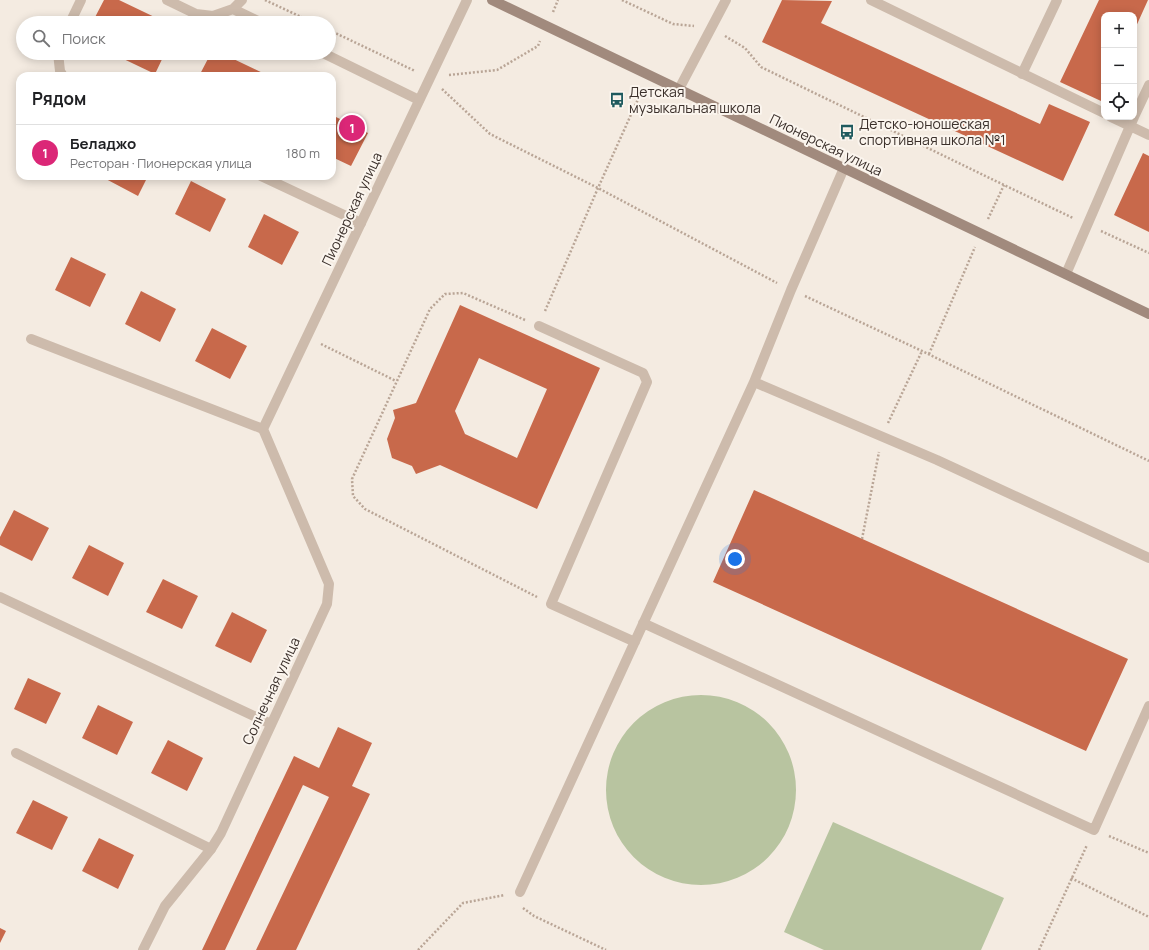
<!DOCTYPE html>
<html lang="ru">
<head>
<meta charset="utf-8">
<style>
	body { margin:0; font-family:Manrope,sans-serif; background:#f6f6f6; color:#202124 }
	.controls { position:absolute; right:12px; top:12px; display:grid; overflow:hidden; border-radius:8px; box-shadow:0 2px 10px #0003 }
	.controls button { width:36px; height:36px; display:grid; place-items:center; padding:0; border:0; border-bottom:1px solid #e0e0e0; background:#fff; color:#202124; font:20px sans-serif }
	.you { position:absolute; left:735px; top:559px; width:14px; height:14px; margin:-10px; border:3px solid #fff; border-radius:50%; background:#1a73e8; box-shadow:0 0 0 6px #1a73e833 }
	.badge { display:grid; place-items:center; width:26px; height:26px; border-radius:50%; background:#db2777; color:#fff; font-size:13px; font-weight:700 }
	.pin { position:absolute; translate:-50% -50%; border:2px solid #fff; box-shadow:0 1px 4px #0006 }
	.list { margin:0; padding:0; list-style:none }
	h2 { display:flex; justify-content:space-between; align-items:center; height:52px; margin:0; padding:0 16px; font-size:17px }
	h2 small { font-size:13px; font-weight:400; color:#757577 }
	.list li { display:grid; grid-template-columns:26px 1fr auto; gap:12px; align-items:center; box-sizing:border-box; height:56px; padding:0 16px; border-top:1px solid #e0e0e0 }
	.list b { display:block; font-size:15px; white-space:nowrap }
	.list p { margin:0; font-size:13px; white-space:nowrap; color:#757577 }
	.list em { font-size:13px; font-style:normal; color:#757577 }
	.icon { flex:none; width:22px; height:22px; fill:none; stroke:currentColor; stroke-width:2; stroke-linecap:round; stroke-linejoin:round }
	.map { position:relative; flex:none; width:1149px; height:950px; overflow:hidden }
	.search { position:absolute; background:#fff; box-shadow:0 2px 10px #0003; left:16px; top:16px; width:320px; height:44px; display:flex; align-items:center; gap:10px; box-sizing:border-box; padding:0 14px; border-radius:22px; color:#757577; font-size:15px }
	.panel { position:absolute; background:#fff; box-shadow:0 2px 10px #0003; left:16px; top:72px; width:320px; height:108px; border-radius:12px }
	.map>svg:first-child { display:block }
	.green { fill:#b8c4a0 }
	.building { fill:#c8694b; fill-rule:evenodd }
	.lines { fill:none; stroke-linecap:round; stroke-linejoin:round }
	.path { stroke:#b9a596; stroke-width:2.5; stroke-dasharray:2 2; stroke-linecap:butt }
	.service { stroke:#cdbbac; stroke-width:10 }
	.minor { stroke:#cdbbac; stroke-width:10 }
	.secondary { stroke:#a18a7d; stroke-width:10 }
	.labels { text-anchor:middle; stroke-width:4; stroke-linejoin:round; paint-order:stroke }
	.poi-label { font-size:14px; fill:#3b302b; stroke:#fbf5ee; text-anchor:start }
	.street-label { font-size:14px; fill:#3b302b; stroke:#fbf5ee }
</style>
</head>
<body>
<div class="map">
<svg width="1149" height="950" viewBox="0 0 1149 950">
	<rect width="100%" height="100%" fill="#f4ebe1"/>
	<path class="green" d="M606 790a95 95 0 1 1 190 0a95 95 0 1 1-190 0Z
		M833,822L1004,898L981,950H824L784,932Z"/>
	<path class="building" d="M104,0H119L167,23H92Z
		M782,0L832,1L821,23L1040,124L1049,104L1090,122L1063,181L762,42Z
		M1099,0H1148L1134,31V15H1104V95L1101,101L1060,82Z
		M111,53H165L155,74Z
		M211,53H221L269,76H199Z
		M332,115L368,133L351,166L332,157Z
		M1143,153L1149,156V232L1114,215Z
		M105,176H148L138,196L104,178Z
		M191,181L226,199L210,232L175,214Z
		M264,214L299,232L282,265L248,247Z
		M71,257L106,274L90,307L55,290Z
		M141,291L176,309L160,342L125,324Z
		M460,305L600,368L537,509L440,465L416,474L412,466L392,458L387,439L395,418L393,410L416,403ZM479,358L547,389L517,458L465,434L455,411Z
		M212,328L247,346L230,379L195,361Z
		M754,490L1128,659L1086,751L713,582Z
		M14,510L49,528L32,561L0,545V537Z
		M89,545L124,563L108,596L72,578Z
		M163,579L198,596L182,629L146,612Z
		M232,612L267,630L251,663L215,646Z
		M28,678L61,693L46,724L14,709Z
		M98,705L133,722L117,755L82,738Z
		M338,727L372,743L352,786L370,794L296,950H256L329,797L303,785L225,950H202L294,756L319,768Z
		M168,740L203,758L187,791L151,773Z
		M33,800L68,817L52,850L16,833Z
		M99,838L134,855L118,889L82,871Z
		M0,928L6,931L0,943Z"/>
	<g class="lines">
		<path class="path" d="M265,0L314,23
			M622,0L673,24L694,26
			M553,12L558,0
			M329,30L415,71
			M725,36L745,48L761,67L1004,185L1073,218
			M449,75L497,70L538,46L540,41
			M442,89L490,134L598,188L777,283
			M988,219L1004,185
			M1101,231L1149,253
			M805,296L922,351L1149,461
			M545,311L598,188L643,88
			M525,320L463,293L445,294L430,309L352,479L353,496L365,509L537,597
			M321,344L396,381
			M929,354L975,247
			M888,423L922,351
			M862,539L879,452
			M1109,836L1149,853
			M1071,878L1149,917
			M523,908L534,916L606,950
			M418,950L463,903L505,895
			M1039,950L1087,845"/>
		<path class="service" d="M167,0L196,14L213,16L233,9L242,0
			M871,0L1104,113
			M233,9L262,23
			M70,23L81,0
			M58,53L60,71L63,76
			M323,53L419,100
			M1022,74L1057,0
			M679,89L726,0
			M1111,117L1149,135
			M1134,117L1149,85
			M261,176L361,223
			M1066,274L1134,117
			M539,326L643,373L647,382L551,604L635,642
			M31,339L263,429
			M754,382L937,460L1149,558
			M0,597L271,724
			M643,623L1094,830L1149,706
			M16,753L211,849
			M520,892L754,382L791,290L844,168"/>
		<path class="minor" d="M143,950L165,906L211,849L221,833L327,604L329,584L263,429L467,0"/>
		<path class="secondary" d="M492,0L1149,314"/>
	</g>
	<defs>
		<g id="bus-bare" transform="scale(1.2)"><path d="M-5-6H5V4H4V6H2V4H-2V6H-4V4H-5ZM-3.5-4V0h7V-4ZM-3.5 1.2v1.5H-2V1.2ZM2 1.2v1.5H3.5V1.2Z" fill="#1f5a5e" stroke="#fbf5ee" stroke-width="2.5" paint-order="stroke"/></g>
	</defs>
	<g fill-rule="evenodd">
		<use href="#bus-bare" x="617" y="100"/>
		<use href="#bus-bare" x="847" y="132"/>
	</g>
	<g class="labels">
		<g class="poi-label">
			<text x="629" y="97">Детская<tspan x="629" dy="16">музыкальная школа</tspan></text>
			<text x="859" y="129">Детско-юношеская<tspan x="859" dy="16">спортивная школа №1</tspan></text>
		</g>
		<g class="street-label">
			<text transform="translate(826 145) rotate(26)" y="5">Пионерская улица</text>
			<text transform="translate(352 209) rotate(-65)" y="5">Пионерская улица</text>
			<text transform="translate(271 691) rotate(-65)" y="5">Солнечная улица</text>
		</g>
	</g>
</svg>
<div class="controls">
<button>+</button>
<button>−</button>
<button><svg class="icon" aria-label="locate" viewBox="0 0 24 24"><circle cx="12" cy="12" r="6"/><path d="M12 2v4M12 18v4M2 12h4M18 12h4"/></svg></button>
</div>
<div class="you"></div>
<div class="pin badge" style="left:352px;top:128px">1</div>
<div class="search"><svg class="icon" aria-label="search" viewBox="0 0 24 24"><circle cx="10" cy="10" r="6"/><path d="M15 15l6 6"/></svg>Поиск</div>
<section class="panel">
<h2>Рядом<small></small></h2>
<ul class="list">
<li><span class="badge">1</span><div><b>Беладжо</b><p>Ресторан · Пионерская улица</p></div><em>180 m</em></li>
</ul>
</section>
</div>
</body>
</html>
